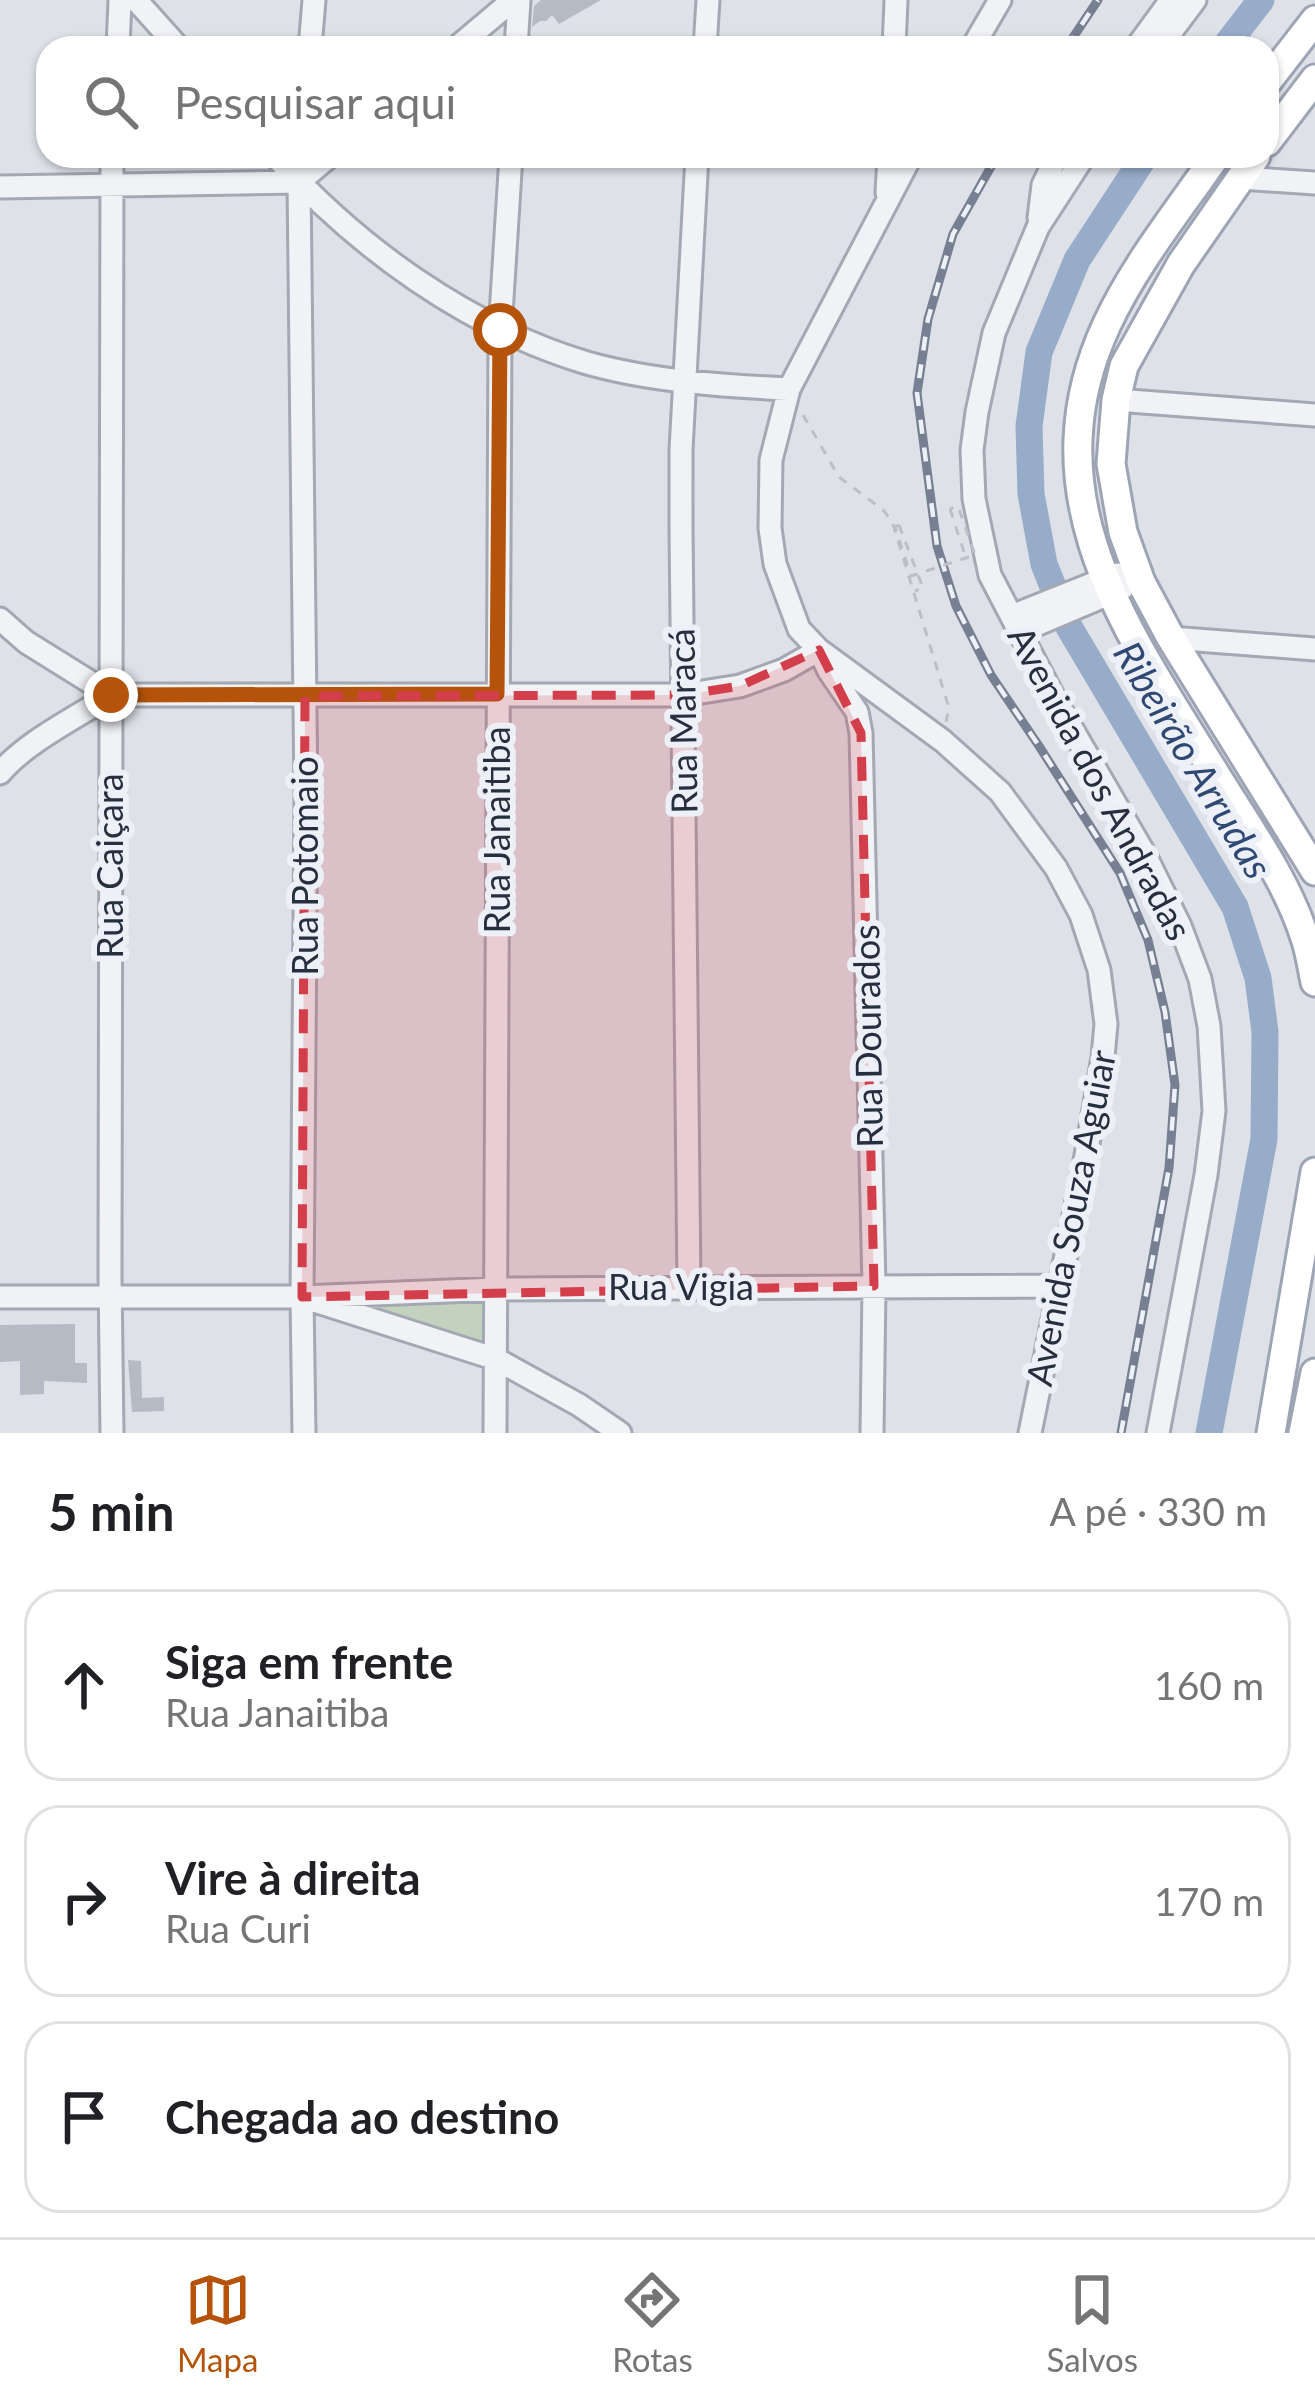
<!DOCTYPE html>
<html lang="pt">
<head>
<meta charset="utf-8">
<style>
	body { margin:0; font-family:Lato,sans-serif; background:#f6f6f6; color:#202124 }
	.stop { position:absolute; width:36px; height:36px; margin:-27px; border:9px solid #b45309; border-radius:50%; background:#fff }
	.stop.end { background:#b45309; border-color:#fff; box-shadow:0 3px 12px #0008 }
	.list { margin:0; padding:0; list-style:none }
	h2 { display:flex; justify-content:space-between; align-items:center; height:156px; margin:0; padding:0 48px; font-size:51px }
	h2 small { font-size:39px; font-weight:400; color:#757577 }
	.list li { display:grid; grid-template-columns:78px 1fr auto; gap:36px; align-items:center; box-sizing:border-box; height:192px; margin:0 24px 24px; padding:0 24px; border:3px solid #e0e0e0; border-radius:36px }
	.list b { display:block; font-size:45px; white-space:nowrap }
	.list p { margin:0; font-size:39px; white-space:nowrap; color:#757577 }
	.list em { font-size:39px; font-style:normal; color:#757577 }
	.icon { flex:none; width:66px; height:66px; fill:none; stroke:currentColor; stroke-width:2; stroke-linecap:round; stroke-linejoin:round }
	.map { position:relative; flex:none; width:1315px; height:1433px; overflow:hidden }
	.search { position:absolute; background:#fff; box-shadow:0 3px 9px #0004; left:36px; right:36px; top:36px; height:132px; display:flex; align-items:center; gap:30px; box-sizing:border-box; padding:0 42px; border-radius:36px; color:#757577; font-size:45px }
	.sheet { height:804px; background:#fff }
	nav { display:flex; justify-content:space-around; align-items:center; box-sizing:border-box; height:168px; border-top:3px solid #e0e0e0; background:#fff; font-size:33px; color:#757577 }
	nav a { display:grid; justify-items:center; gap:6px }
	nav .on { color:#b45309 }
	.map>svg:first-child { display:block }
	.green { fill:#c2d2bf }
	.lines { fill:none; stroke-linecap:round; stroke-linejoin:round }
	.river { stroke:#97acc9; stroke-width:27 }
	.building { fill:#b5bac5 }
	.minor-casing { stroke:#a3a8b2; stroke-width:27 }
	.major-casing { stroke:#9da4b4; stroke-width:33 }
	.path { stroke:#bcbfc6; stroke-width:3; stroke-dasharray:9 9; stroke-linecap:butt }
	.minor { stroke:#f1f2f6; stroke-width:21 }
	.major { stroke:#fff; stroke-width:27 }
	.rail-casing { stroke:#777f92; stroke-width:9 }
	.rail { stroke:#edf0f6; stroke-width:4.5; stroke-dasharray:14; stroke-linecap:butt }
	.path-bridge { stroke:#bcbfc6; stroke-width:3; stroke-dasharray:9 9; stroke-linecap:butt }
	.route { stroke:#b45309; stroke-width:15 }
	.marked { fill:#d23e4a; fill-opacity:0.2; stroke:#d23e4a; stroke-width:9; stroke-dasharray:24 15; stroke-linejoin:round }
	.labels { text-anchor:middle; stroke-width:12; stroke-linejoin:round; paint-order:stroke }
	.street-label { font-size:36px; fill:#272e3f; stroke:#edf0f6 }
	.water-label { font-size:39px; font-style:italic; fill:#304974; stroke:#edf0f6 }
</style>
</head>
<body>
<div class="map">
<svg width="1315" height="1433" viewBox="0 0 1315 1433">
	<rect width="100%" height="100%" fill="#dee1e8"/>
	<path class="green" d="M489,1296L487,1343L360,1302Z"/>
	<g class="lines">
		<path class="river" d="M1224,48L1261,0
			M1145,156L1077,260L1039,352L1029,426L1031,494L1044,564L1069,627L1235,907L1258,978L1265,1032L1264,1139L1209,1433"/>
	</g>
	<path class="building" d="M541,0H601L559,24L552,15L546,21H540L532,27L534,6Z
		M75,1324V1363H87V1383L44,1381V1394L20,1395V1361L0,1362V1325Z
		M128,1360L141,1361L142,1398L164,1397V1411L132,1412Z"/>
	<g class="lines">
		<g class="minor-casing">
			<path id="minor" d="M136,0L179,48
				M118,48L120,0
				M310,48L314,0
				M456,48L513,0
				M516,48L519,0
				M705,48L708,0
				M894,48L896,0
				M972,48L1000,0
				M1136,48L1171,0
				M1159,48L1195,0
				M112,156L110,1277L112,1433
				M275,156C358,248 467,327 587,363C651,381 723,386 789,389
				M301,156L299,182L306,796L302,1297L304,1433
				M911,156L789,389L771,460L770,528L775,564L799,629L819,650L943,741L1000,792L1056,868L1081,915L1099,970L1106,1024L1103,1057L1085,1161L1030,1433
				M1084,156L1038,227L994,333L977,412L972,450L974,499L990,575L1054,698L1144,853L1180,926L1200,979L1209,1026L1214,1111L1206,1175L1158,1433
				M1240,178L1315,183
				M299,182L330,156
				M0,187L299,182
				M887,193L889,156
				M1039,218L1043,185L1057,156
				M1116,400L1315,415
				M1012,616L1117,574
				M0,619L26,642L111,695
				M1019,632L1123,588
				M1171,638L1315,649
				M111,695H683L740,686L784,670L819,650L829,671L857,712L861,733L874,1286L872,1433
				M0,773C26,742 77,717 111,695
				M689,1286L681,527V450L697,156
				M0,1297H302L496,1359L579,1405L620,1433
				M302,1297L497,1289L1060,1286
				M495,1433L500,330L511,156"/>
		</g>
		<g class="major-casing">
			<path id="major" d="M1267,82L1315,20
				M1267,142L1315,79
				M1216,156C1178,211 1135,264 1107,324C1026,498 1130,635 1218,778C1249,828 1287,881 1305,938C1310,952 1312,968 1315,982
				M1256,156L1181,264L1124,366L1116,400L1111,464L1123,532L1141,582L1171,638L1315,871
				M1271,1433L1315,1172
				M1303,1433L1315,1373"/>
		</g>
		<path class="path" d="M803,415L839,477L883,510L892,521L949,708L946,722
			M950,509L965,555
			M899,525L923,588L915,591"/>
		<use href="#minor" class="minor"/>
		<use href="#major" class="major"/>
		<g class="rail-casing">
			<path id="rail" d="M1066,48L1098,0
				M997,156L953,234L928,319L917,393L937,546L956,606L991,675L1039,746L1120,873L1148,940L1165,1012L1175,1085L1169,1168L1121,1433"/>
		</g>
		<use href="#rail" class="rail"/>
		<path class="path-bridge" d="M899,525L895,527L911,576L975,555L958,506L950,509"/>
	</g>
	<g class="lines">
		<path class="route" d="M111,695L497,694L500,330"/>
	</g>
	<path class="marked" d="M819,650L861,733L874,1286L302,1297L305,696L683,695L740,686Z"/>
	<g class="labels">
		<g class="street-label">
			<text transform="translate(683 721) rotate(-91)" y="13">Rua Maracá</text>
			<text transform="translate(1100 783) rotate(62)" y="13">Avenida dos Andradas</text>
			<text transform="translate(497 830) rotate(-90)" y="13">Rua Janaitiba</text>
			<text transform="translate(110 866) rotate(-90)" y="13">Rua Caiçara</text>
			<text transform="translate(305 866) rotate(-90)" y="13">Rua Potomaio</text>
			<text transform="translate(868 1036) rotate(-91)" y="13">Rua Dourados</text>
			<text transform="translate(1071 1218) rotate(-79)" y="13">Avenida Souza Aguiar</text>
			<text x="681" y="1300">Rua Vigia</text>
		</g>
		<g class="water-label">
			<text transform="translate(1193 760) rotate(59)" y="14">Ribeirão Arrudas</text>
		</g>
	</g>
</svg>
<div class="stop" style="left:500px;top:330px"></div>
<div class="stop end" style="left:111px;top:695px"></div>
<div class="search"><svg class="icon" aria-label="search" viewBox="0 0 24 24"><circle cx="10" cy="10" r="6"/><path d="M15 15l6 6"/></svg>Pesquisar aqui</div>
</div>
<section class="sheet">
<h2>5 min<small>A pé · 330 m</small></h2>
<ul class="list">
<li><svg class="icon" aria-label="ahead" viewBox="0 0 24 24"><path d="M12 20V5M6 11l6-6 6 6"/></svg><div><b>Siga em frente</b><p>Rua Janaitiba</p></div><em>160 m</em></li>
<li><svg class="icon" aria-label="right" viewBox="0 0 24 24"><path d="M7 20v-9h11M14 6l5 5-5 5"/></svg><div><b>Vire à direita</b><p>Rua Curi</p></div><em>170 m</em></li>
<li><svg class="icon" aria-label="arrive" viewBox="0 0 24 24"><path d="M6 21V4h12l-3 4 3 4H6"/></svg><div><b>Chegada ao destino</b></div></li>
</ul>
</section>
<nav>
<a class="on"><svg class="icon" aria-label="map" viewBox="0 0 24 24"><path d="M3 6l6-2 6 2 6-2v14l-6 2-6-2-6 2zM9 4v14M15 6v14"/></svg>Mapa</a>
<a><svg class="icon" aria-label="directions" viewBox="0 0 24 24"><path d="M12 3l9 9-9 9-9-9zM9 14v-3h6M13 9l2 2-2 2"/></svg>Rotas</a>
<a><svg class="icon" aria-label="saved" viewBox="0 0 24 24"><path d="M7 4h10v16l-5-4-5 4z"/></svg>Salvos</a>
</nav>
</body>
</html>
